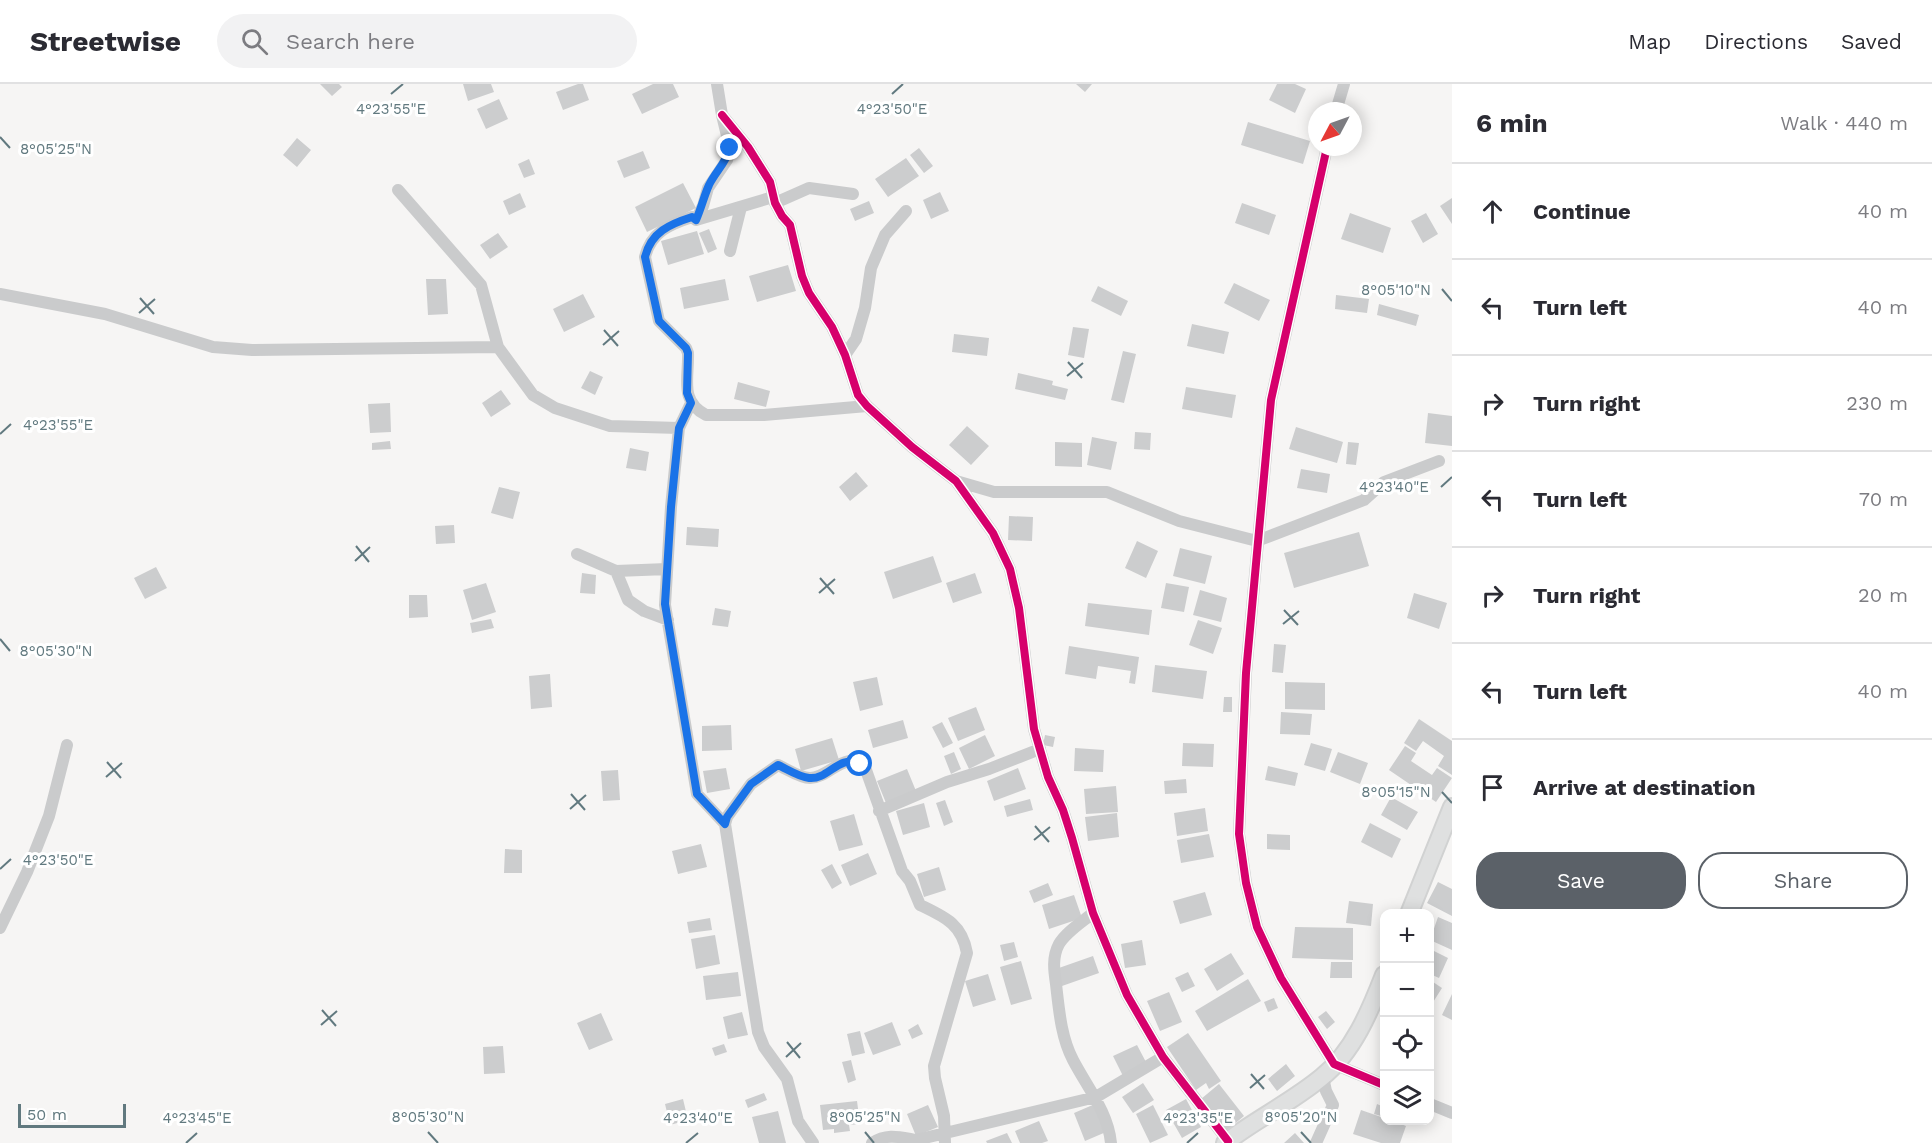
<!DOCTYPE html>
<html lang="en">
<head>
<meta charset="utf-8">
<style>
	body { margin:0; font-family:"Work Sans",sans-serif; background:#f2f2f3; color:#2b2b33 }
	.controls { position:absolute; right:18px; bottom:18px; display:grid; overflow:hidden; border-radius:12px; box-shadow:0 3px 15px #0003 }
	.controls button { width:54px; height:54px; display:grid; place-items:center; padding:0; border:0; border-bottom:2px solid #e1e1e2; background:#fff; color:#2b2b33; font:30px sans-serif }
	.compass { position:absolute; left:1308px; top:18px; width:54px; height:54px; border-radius:50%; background:#fff; box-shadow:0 3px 15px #0003; rotate:229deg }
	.scale { position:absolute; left:18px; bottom:15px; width:108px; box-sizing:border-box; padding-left:6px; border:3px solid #61797f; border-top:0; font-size:16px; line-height:21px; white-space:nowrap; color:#61797f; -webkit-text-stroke:4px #fff; paint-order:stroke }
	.stop { position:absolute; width:18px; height:18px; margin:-14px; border:4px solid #1a73e8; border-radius:50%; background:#fff }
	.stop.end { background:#1a73e8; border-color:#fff; box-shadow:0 2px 6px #0008 }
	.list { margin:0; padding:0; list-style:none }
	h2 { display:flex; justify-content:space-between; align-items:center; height:78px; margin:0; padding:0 24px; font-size:26px }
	h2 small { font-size:20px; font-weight:400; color:#7c7c81 }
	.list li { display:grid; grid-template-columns:39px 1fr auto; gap:18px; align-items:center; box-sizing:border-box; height:96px; padding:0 24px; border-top:2px solid #e1e1e2 }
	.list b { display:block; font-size:22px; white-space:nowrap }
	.list em { font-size:20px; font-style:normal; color:#7c7c81 }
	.actions { display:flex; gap:12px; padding:18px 24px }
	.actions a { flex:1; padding:14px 0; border:2px solid #5b6168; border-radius:24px; text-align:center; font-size:21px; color:#5b6168 }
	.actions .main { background:#5b6168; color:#fff }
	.icon { flex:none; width:33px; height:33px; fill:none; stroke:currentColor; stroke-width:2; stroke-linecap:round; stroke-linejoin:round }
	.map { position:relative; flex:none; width:1452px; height:1059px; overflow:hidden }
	header { display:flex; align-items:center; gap:36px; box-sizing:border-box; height:84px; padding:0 30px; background:#fff; border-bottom:2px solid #e1e1e2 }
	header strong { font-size:28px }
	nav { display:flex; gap:33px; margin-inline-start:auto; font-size:21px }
	.search { width:420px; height:54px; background:#f2f2f3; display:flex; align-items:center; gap:15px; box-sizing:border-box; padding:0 21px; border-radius:33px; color:#7c7c81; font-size:22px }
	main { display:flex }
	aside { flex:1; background:#fff }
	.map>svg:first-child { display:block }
	.building { fill:#cccdce }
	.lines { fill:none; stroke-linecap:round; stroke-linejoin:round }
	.secondary-casing { stroke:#d1d2d2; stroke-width:20 }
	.street { stroke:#cacbcc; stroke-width:12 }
	.secondary { stroke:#dfe0e0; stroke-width:16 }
	.cycleway-casing { stroke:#fff; stroke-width:11 }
	.cycleway { stroke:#d6006c; stroke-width:8 }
	.route { stroke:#1a73e8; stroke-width:8 }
	.ticks { fill:none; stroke:#61797f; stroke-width:2 }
	.ticks-label { font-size:15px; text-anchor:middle; fill:#61797f; stroke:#fff; stroke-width:6; stroke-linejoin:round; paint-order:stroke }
</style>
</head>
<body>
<header>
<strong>Streetwise</strong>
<div class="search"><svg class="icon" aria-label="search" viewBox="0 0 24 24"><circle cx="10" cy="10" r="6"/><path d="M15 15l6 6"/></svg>Search here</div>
<nav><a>Map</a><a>Directions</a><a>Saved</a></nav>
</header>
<main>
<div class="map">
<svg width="1452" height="1059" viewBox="0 0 1452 1059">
	<rect width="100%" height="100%" fill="#f6f5f4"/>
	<path class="building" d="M320,0H339L342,3L332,12Z
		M463,0H491L494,8L468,17Z
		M578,0H583L589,16L563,26L556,8Z
		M653,0H673L679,13L642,30L632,10Z
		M1076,0H1092L1085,8Z
		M1277,0H1295L1306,5L1295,29L1269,16Z
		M499,15L508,35L486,45L477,25Z
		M1248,38L1310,57L1303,80L1241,61Z
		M297,54L311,66L297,83L283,71Z
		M919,64L933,82L924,89L910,71Z
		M643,67L650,84L624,94L617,77Z
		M906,74L919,92L888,113L875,95Z
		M529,75L535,90L524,94L518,80Z
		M683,99L696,124L647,148L635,123Z
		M940,108L949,127L931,135L923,116Z
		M520,109L526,123L509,131L503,117Z
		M1452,114V140L1440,122Z
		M869,117L874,129L855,137L850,125Z
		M1242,119L1276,131L1269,151L1235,139Z
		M1350,129L1391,144L1383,169L1341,155Z
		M1426,129L1438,150L1423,159L1411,137Z
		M709,145L717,165L708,169L699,149Z
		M697,147L704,170L668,181L661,157Z
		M498,149L508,163L490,175L480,161Z
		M788,181L796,207L757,218L749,192Z
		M426,195H446L448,230L428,231Z
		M725,195L729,216L684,225L680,204Z
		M1234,199L1270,216L1259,237L1224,219Z
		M1098,202L1128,217L1121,232L1091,217Z
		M583,210L595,233L564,248L553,225Z
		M1336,211L1369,215L1367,229L1335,225Z
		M1379,220L1419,231L1416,242L1377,231Z
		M1192,240L1229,248L1224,270L1187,262Z
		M1073,243L1089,245L1084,274L1068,271Z
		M954,250L989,254L987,272L952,268Z
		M1123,267L1136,270L1124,319L1111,316Z
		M590,287L603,293L595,311L581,304Z
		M1018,289L1053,297L1052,301L1068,305L1065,316L1015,305Z
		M738,298L770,307L766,323L734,315Z
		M1186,303L1236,311L1232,334L1182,325Z
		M501,306L511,320L491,333L482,319Z
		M390,319L391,348L370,349L368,320Z
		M1428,329L1452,332V362L1425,359Z
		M967,342L989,362L971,381L949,361Z
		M1296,343L1343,358L1337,379L1289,365Z
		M1135,348L1151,349L1150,366L1134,365Z
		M1092,353L1117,358L1111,386L1087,381Z
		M390,357L391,365L372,366V359Z
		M1055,358L1082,359V383L1055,382Z
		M1348,358L1359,359L1356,381L1346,380Z
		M630,364L649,368L646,387L626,384Z
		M1301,385L1330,390L1327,409L1297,404Z
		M856,388L868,402L850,417L839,403Z
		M499,403L520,408L513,435L491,429Z
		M1009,432L1033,433L1032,457L1008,456Z
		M454,441L455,459L436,460L435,442Z
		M687,443L719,445L718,463L686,461Z
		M1359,448L1369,482L1294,504L1284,469Z
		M1137,457L1158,467L1146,494L1125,484Z
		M1180,464L1212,472L1205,500L1173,492Z
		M933,472L942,498L893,515L884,488Z
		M156,483L167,504L145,515L134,494Z
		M582,489L596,491L595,510L580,509Z
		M975,489L982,509L953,519L946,499Z
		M486,499L496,528L472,536L463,506Z
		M1166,499L1189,503L1184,528L1161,524Z
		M1200,506L1227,514L1221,538L1193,531Z
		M1414,509L1447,519L1439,545L1407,534Z
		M409,511H427L428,533L409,534Z
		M1088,519L1152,526L1149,551L1085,542Z
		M715,524L731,527L728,543L712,541Z
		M491,535L494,544L472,549L470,539Z
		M1198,536L1222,544L1213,570L1189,561Z
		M1274,560L1286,561L1283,589L1272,588Z
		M1069,562L1139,573L1135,600L1129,599L1131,587L1098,582L1096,595L1065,590Z
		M1155,581L1207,587L1203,615L1152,608Z
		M550,590L552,623L531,625L529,592Z
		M877,593L883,621L860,627L853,598Z
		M1285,598L1325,599V626L1285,625Z
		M1224,613H1232V628H1223Z
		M976,623L985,646L958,657L948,634Z
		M1281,628L1312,630L1310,651L1280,650Z
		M1419,635L1452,657V691L1438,682L1444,672L1423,657L1416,667L1404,659Z
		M903,636L908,654L873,664L868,646Z
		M942,638L953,659L943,664L932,643Z
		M731,641L732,666L702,667V642Z
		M985,651L995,672L969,685L959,664Z
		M1045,651L1055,653L1053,663L1043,661Z
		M832,654L839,676L801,687L795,665Z
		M1183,659L1214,660L1213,683L1182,682Z
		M1311,659L1332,665L1325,687L1304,681Z
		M1405,662L1416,669L1411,677L1432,691L1437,684L1452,694L1436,718L1389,686Z
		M1075,664L1104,666L1103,688L1074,687Z
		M954,668L961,685L951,690L944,672Z
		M1338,668L1368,679L1360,700L1330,688Z
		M1268,682L1298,689L1295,702L1265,696Z
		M726,684L730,705L707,709L703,687Z
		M1018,684L1026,705L994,717L987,697Z
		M907,685L916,707L886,719L877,697Z
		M618,686L620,716L603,717L601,687Z
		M1186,695L1187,709L1165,710L1164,697Z
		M1116,702L1118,728L1086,730L1084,705Z
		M1391,713L1418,728L1407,746L1381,731Z
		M1030,715L1033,726L1007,733L1004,722Z
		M945,716L953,738L944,742L936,719Z
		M924,719L930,743L903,751L896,727Z
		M1205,724L1208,747L1177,752L1174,729Z
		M1117,729L1119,753L1088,757L1085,733Z
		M854,730L863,761L839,767L830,737Z
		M1370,739L1401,755L1392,774L1361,758Z
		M1209,750L1214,773L1181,779L1177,756Z
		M1267,750L1290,751V766L1267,765Z
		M701,760L707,783L678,790L672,767Z
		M505,765L522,766V789H504Z
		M868,769L877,790L850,802L841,781Z
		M832,780L842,799L832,805L821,786Z
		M939,783L946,806L924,813L917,790Z
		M1438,798L1452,805V832L1427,819Z
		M1048,799L1053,811L1034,819L1029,807Z
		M1205,808L1212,831L1180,840L1173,817Z
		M1074,811L1082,834L1049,845L1042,821Z
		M1349,817L1373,820L1371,842L1346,839Z
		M1438,833L1452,839V866L1430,856Z
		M710,834L712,846L689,849L687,838Z
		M1295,843L1353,844V876L1292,874Z
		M715,851L720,880L696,885L691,855Z
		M1142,856L1146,881L1125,884L1121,860Z
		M1014,858L1018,873L1004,877L1000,861Z
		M1430,865L1448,874L1439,894L1430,890Z
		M1231,869L1244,890L1217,907L1204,885Z
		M1093,872L1099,889L1062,902L1056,885Z
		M1021,877L1032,915L1011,921L1000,883Z
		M1331,878H1352V894H1330Z
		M738,888L741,912L706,916L703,892Z
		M1188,888L1195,902L1182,908L1175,894Z
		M988,890L996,916L973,923L965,897Z
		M1248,895L1261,917L1207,947L1195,927Z
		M1430,896L1442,904L1430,923Z
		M1169,908L1182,938L1160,947L1147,917Z
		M1452,910V936L1442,931Z
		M1274,914L1278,924L1268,928L1264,918Z
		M1326,927L1335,938L1327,945L1318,933Z
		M742,928L748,951L728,955L723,933Z
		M601,929L613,956L589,966L577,939Z
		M892,938L901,961L873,971L864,949Z
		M918,940L923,950L912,955L908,946Z
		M860,947L865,969L852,972L847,950Z
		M1188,949L1221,997L1209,1005L1206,999L1196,1006L1167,963Z
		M724,960L727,968L715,972L712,964Z
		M1137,961L1147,980L1123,992L1113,972Z
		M503,962L505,989L484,990L483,963Z
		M851,976L856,996L848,999L842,978Z
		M1286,980L1295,992L1277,1007L1268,995Z
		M1143,999L1154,1016L1133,1029L1122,1013Z
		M1219,1000L1244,1032L1226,1047L1201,1015Z
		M764,1009L767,1016L748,1024L745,1016Z
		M683,1015L688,1036L670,1041L665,1020Z
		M1186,1015L1201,1043L1182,1054L1166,1026Z
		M857,1017L860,1040L849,1041L850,1047L834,1049V1045L823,1046L820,1021Z
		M1095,1020L1106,1048L1085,1057L1074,1029Z
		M1377,1020L1384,1023L1381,1032L1374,1030Z
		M928,1021L938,1043L916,1052L907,1030Z
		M1153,1021L1168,1051L1150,1059L1136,1030Z
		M1361,1026L1384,1034V1036H1391L1406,1042L1400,1059H1381L1353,1050Z
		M778,1027L786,1059H759L752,1033Z
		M1039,1037L1048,1057L1042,1059H1020L1015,1047Z
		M1007,1049L1012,1059H987L986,1057Z
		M1295,1049L1304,1059H1284Z"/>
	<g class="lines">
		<g class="secondary-casing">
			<path id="secondary" d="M1409,830L1452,723
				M1225,1059C1256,1035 1292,1018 1322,993C1353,968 1370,927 1384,891"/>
		</g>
		<path class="street" d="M717,0L722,31L730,64L727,76L708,104L703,122L696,136L692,133C670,140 651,148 645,173L659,237L686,264L688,269C689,294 679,317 706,331H764L867,322
			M1336,27L1344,0
			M722,31L748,63L770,98L775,119L782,132L790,141L802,192L809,209L832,243L845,271L858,311L867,322L912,363L956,397L993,449L1010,485L1019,524L1034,645L1048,693L1063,726L1072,754L1093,829L1127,911L1163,973L1228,1057
			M1327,63L1271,316L1246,589L1239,750L1246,799L1257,843L1281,894L1334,980L1384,1001
			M398,106L481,201L498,263L533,311L555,324L610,342L679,344
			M775,119L809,104L853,110
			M696,136L773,113
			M730,167L741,123
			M0,210L105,230L213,263L252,266L498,263
			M845,271L856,255L865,224L871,184L885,151L906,127
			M691,319L679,344L671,423L665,521L697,710L725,740
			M956,397L994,408H1107L1179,437L1257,457L1364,416L1384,398L1439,377
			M577,470L616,487L628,516L644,527L668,536
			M616,487L667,485
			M879,727L947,698L989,685L1040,665
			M1093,829C1082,838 1066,848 1059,860C1052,873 1054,887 1056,900C1059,926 1061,953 1073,976C1087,1003 1108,1028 1111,1059
			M0,844L27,788L49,732L67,661
			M1430,1020L1452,1029
			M813,1059L798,1037L787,995L764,963L758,948L725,740L727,733L751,700L778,681C787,685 800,694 810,694C831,694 846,662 866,686L902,787L910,797L920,821C945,833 962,840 967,869L934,982L935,994L944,1032L945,1059
			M872,1059C887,1049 899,1053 916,1056L1096,1013L1163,973
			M1316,1059L1333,1021L1326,1007L1323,993"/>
		<use href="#secondary" class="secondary"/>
		<g class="cycleway-casing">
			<path id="cycleway" d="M722,31L748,63L770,98L775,119L782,132L790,141L802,192L809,209L832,243L845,271L858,311L867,322L912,363L956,397L993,449L1010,485L1019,524L1034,645L1048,693L1063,726L1072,754L1093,829L1127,911L1163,973L1228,1057
				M1327,63L1271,316L1246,589L1239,750L1246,799L1257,843L1281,894L1334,980L1384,1001"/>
		</g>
		<use href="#cycleway" class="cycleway"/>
	</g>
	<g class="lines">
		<path class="route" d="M730,64C726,79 716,87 709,101C704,112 701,125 696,136L692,133C670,140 651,148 645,173L659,237L686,264L688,269L687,309L691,319L679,344L671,423L665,520L697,710L725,740L727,733L751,700L778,681C787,685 799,693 809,694C829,696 838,670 860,680"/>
	</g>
	<path class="ticks" d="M391,10L403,0M892,10L903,0M0,53L10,64M1442,205L1452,217M140,214L154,230M139,229L155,215M604,246L618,262M603,261L619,247M1068,278L1082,294M1067,292L1083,279M0,350L11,340M1441,403L1452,393M356,462L369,478M355,477L370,463M820,494L834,510M819,509L835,495M1284,526L1298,541M1283,540L1299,527M0,555L10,567M107,678L121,694M106,693L122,679M1442,708L1452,719M571,710L585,726M570,725L586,711M1035,742L1049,758M1034,756L1050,743M0,785L11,775M322,926L336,942M321,941L337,927M787,958L800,974M786,973L801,959M1251,990L1264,1005M1250,1004L1265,991M428,1048L438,1059M865,1048L874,1059M1301,1048L1311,1059M186,1059L197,1049M686,1059L698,1049M1187,1059L1198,1049"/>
	<g class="ticks-label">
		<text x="391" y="30">4°23'55"E</text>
		<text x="892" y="30">4°23'50"E</text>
		<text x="56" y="70">8°05'25"N</text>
		<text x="1396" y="211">8°05'10"N</text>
		<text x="58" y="346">4°23'55"E</text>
		<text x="1394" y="408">4°23'40"E</text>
		<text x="56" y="572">8°05'30"N</text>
		<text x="1396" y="713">8°05'15"N</text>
		<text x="58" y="781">4°23'50"E</text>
		<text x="428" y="1038">8°05'30"N</text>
		<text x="865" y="1038">8°05'25"N</text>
		<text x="1301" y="1038">8°05'20"N</text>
		<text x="197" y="1039">4°23'45"E</text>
		<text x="698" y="1039">4°23'40"E</text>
		<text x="1198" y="1039">4°23'35"E</text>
	</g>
</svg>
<div class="controls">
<button>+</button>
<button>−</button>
<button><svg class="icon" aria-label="locate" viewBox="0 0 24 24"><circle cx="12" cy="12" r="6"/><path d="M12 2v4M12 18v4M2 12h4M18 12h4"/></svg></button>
<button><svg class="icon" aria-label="layers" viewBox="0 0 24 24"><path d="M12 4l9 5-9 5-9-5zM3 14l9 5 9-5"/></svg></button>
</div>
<svg class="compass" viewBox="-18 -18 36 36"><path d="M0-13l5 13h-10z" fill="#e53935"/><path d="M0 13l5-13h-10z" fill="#7c7c81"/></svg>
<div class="scale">50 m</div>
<div class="stop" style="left:860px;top:680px"></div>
<div class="stop end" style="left:730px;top:64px"></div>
</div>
<aside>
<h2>6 min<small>Walk · 440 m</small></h2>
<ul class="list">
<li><svg class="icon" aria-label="ahead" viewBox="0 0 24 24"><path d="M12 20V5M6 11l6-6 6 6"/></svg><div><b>Continue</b></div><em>40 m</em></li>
<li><svg class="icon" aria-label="left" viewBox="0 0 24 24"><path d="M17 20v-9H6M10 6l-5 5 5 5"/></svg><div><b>Turn left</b></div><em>40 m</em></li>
<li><svg class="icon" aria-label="right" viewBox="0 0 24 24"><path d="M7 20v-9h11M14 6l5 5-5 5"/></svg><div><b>Turn right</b></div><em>230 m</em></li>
<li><svg class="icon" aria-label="left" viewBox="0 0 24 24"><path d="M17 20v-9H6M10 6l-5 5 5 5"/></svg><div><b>Turn left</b></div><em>70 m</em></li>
<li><svg class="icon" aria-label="right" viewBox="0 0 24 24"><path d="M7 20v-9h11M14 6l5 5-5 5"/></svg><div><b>Turn right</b></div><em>20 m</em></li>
<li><svg class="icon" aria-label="left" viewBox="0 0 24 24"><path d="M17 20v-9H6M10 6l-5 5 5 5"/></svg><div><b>Turn left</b></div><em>40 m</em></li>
<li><svg class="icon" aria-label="arrive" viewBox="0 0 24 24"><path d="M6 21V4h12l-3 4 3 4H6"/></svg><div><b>Arrive at destination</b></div></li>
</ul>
<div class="actions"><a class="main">Save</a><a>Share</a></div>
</aside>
</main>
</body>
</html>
